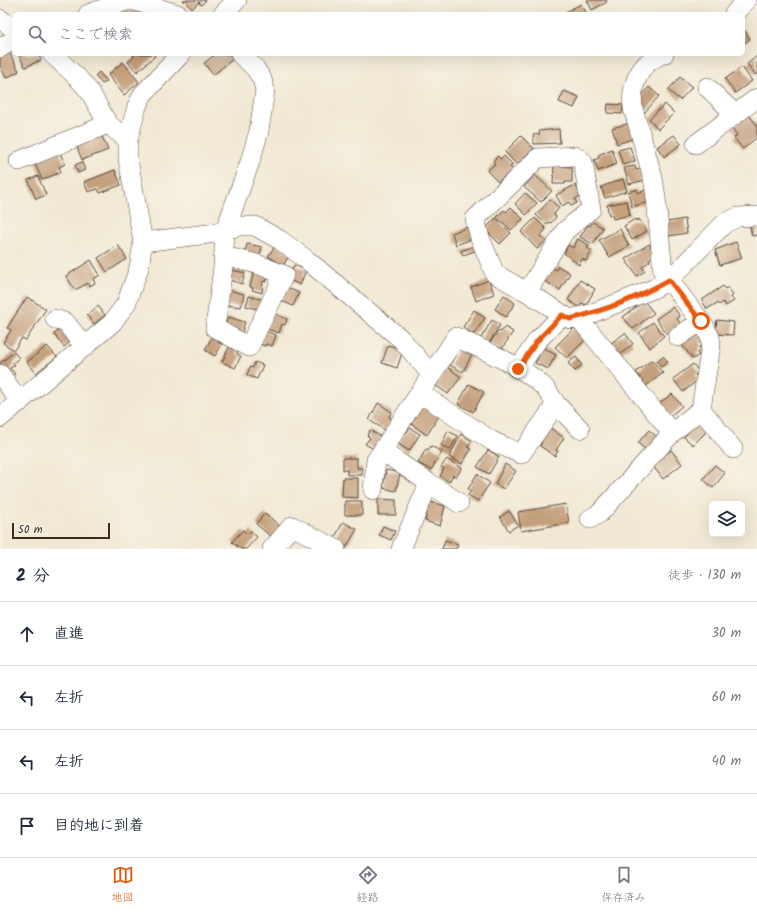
<!DOCTYPE html>
<html lang="ja">
<head>
<meta charset="utf-8">
<style>
	body { margin:0; font-family:Kalam,"Klee One",sans-serif; background:#f2f2f3; color:#1f2937 }
	.controls { position:absolute; right:12px; bottom:12px; display:grid; overflow:hidden; border-radius:6px; box-shadow:0 4px 16px #0002 }
	.controls button { width:36px; height:36px; display:grid; place-items:center; padding:0; border:0; border-bottom:1px solid #e0e1e3; background:#fff; color:#1f2937; font:20px sans-serif }
	.scale { position:absolute; left:12px; bottom:10px; width:98px; box-sizing:border-box; padding-left:4px; border:2px solid #3b2a1e; border-top:0; font-size:11px; line-height:14px; white-space:nowrap; color:#3b2a1e; -webkit-text-stroke:3px #f7f3e8; paint-order:stroke }
	.stop { position:absolute; width:12px; height:12px; margin:-9px; border:3px solid #ea580c; border-radius:50%; background:#fff }
	.stop.end { background:#ea580c; border-color:#fff; box-shadow:0 1px 4px #0008 }
	.list { margin:0; padding:0; list-style:none }
	h2 { display:flex; justify-content:space-between; align-items:center; height:52px; margin:0; padding:0 16px; font-size:17px }
	h2 small { font-size:13px; font-weight:400; color:#747a83 }
	.list li { display:grid; grid-template-columns:26px 1fr auto; gap:12px; align-items:center; box-sizing:border-box; height:64px; padding:0 16px; border-top:1px solid #e0e1e3 }
	.list b { display:block; font-size:15px; white-space:nowrap }
	.list em { font-size:13px; font-style:normal; color:#747a83 }
	.icon { flex:none; width:22px; height:22px; fill:none; stroke:currentColor; stroke-width:2; stroke-linecap:round; stroke-linejoin:round }
	.map { position:relative; flex:none; width:757px; height:549px; overflow:hidden }
	.search { position:absolute; background:#fff; box-shadow:0 4px 16px #0002; left:12px; right:12px; top:12px; height:44px; display:flex; align-items:center; gap:10px; box-sizing:border-box; padding:0 14px; border-radius:6px; color:#747a83; font-size:15px }
	.sheet { height:308px; background:#fff }
	nav { display:flex; justify-content:space-around; align-items:center; box-sizing:border-box; height:56px; border-top:1px solid #e0e1e3; background:#fff; font-size:11px; color:#747a83 }
	nav a { display:grid; justify-items:center; gap:2px }
	nav .on { color:#ea580c }
	.map>svg:first-child { display:block }
	.building { fill:#c49f7c }
	.lines { fill:none; stroke-linecap:round; stroke-linejoin:round }
	.minor-casing { stroke:#564739; stroke-width:20 }
	.minor { stroke:#fff; stroke-width:19 }
	.route { stroke:#ea580c; stroke-width:5 }
</style>
</head>
<body>
<div class="map">
<svg width="757" height="549" viewBox="0 0 757 549">
	<rect width="100%" height="100%" fill="#f7f3e8"/>
	<filter id="ink" filterUnits="userSpaceOnUse"><feTurbulence type="fractalNoise" baseFrequency=".025" numOctaves="2"/><feDisplacementMap in="SourceGraphic" scale="8" xChannelSelector="R" yChannelSelector="G"/><feConvolveMatrix kernelMatrix="1 2 1 2 8 2 1 2 1" color-interpolation-filters="sRGB"/></filter>
	<filter id="wash" filterUnits="userSpaceOnUse"><feTurbulence type="fractalNoise" baseFrequency=".012" numOctaves="4" result="noise"/><feDisplacementMap in="SourceGraphic" scale="16" xChannelSelector="R" yChannelSelector="G"/><feGaussianBlur stdDeviation="0.9" result="paint"/><feColorMatrix in="noise" values="0 0 0 0 0 0 0 0 0 0 0 0 0 0 0 0 0 1.4 0 .05"/><feComposite in="paint" operator="in"/></filter>
	<g filter="url(#wash)">
		<rect width="100%" height="100%" fill="#f2e9d4"/>
		<g id="blocks">
			<path class="building" d="M183,0H206L201,5L199,2L192,9Z
				M587,0H606L607,2L592,10Z
				M132,3L149,14H124L122,13Z
				M581,4L587,14H564V13Z
				M743,28L750,39L743,44Z
				M9,52L19,71L6,78L0,66V57Z
				M21,54H38L41,60L25,67L19,55Z
				M133,54H153L155,56L137,72L128,62L134,57Z
				M216,54H229L233,59L213,75L204,63Z
				M757,56V74L756,75L747,64Z
				M123,62L139,82L124,95L108,75Z
				M742,67L752,81L735,93L725,79Z
				M99,72L107,81L102,84L95,76Z
				M680,77L692,87L680,100L668,90Z
				M649,87L659,96L645,112L635,103Z
				M564,91L579,97L574,108L559,102Z
				M608,104L623,105L622,114L607,113Z
				M665,104L674,113L658,129L649,119Z
				M748,114L757,125V137L743,149L734,138L737,135L732,128Z
				M630,123L635,138L617,144L612,128Z
				M559,129L560,143L534,144L533,135L540,134L539,131Z
				M100,132L108,150L82,160L75,142Z
				M674,135L681,144L664,157L657,147Z
				M521,136L534,149L517,165L505,152Z
				M630,147L635,161L623,165L618,150Z
				M612,149L617,164L598,171L594,160L599,158L598,155Z
				M59,151L65,164L59,167L61,172L42,180L34,161Z
				M498,156L500,159L504,156L513,165L510,167L514,171L508,177L506,175L498,182L487,171L495,164L493,161Z
				M82,162L85,170L78,173L75,165Z
				M554,166L572,167V182H565V184H553Z
				M635,166L636,170L643,168L646,180L629,184L624,168Z
				M115,170L121,185L100,193L98,189L88,192L84,182Z
				M535,175L552,191L541,202L524,187Z
				M38,176L46,195L36,199L28,180Z
				M623,179L627,191L605,198L601,187Z
				M575,185L581,196L575,199L577,203L571,206L569,202L562,206L556,195Z
				M637,189V193L646,190L649,202L632,207L628,192Z
				M525,193L537,203L526,215L515,204Z
				M550,200L559,208L554,214L556,217L551,223L549,222L547,225L536,215Z
				M627,201L630,215L613,219L612,215H609L607,205Z
				M511,207L523,219L511,230L497,217L504,210L506,212Z
				M496,218L511,233L500,244L485,229Z
				M535,218L546,229L540,236L546,241L537,249L521,232Z
				M635,219L636,221L639,219L647,231L632,240L624,226Z
				M685,219L687,233L669,236L667,222Z
				M593,222L603,228L593,244L580,237L588,225L590,226Z
				M757,224V235L752,236L750,225Z
				M470,226L475,238L456,245L452,233Z
				M620,229L629,246L609,257L599,240Z
				M578,239L589,245L587,248L592,251L586,261L582,259L579,265L564,253L568,245L573,248Z
				M736,242L742,258L720,265L715,250Z
				M247,244L262,247L259,259L244,256Z
				M649,244L656,254L649,259L650,261L642,267L645,271L637,276L625,259Z
				M118,245L127,259L107,272L98,258Z
				M276,245L290,254L283,266L268,256Z
				M476,245L478,250L463,255L461,251Z
				M91,260L100,275L93,279L95,283L90,286L88,283L75,290L66,276Z
				M294,265L306,270L300,285L288,279Z
				M558,266L570,273L560,290L543,280L552,267L556,270Z
				M232,270L245,273L242,284L229,280Z
				M254,271L269,274L266,282L263,281L262,293L252,290L253,288L250,287Z
				M489,280L494,294L476,301L471,287Z
				M580,280L595,289L586,305L582,303L579,307L568,300Z
				M723,286L725,289L728,287L733,295L731,297L734,301L726,306L723,302L719,305L717,303L707,309L702,300Z
				M288,288L299,293L293,306L282,301Z
				M228,290L244,294L241,307L226,305Z
				M504,295L515,303L506,317L495,309Z
				M249,296L264,300L260,310L246,306Z
				M27,297L46,309L26,340L22,338L14,350L3,343L11,330L7,328Z
				M644,301L654,313L633,329L623,317Z
				M98,306L105,315L94,324L87,315Z
				M673,307L680,316L677,319L681,324L667,334L656,319Z
				M474,310L485,318L474,334L463,327Z
				M273,313L287,319L285,325L282,324L279,333L267,329Z
				M228,317L245,322L241,335L225,326Z
				M492,320L500,325L489,343L481,338Z
				M717,320L734,322L733,335L715,334Z
				M653,322L664,336L650,348L639,333Z
				M505,327L513,332L501,350L490,343L498,331L501,332Z
				M62,328L72,340L64,347L54,334Z
				M574,328L586,339L567,358L555,347Z
				M699,330L705,338L700,342L702,345L699,347L701,350L697,353L699,355L693,359L681,344Z
				M265,331L276,335L272,346L266,344L265,346L260,344Z
				M214,333L221,337L218,342L222,344L215,356L205,350Z
				M625,333L633,344L619,355L610,344Z
				M388,345L403,350L397,368L382,363Z
				M47,346L57,357L36,373L27,362Z
				M229,347L238,351L237,354L241,356L235,368L222,362Z
				M460,347L472,354L463,372L450,365Z
				M543,348L556,355L548,369L535,363Z
				M14,352L19,358L13,363L15,365L10,368L15,374L10,377L0,363Z
				M663,356L668,362L661,367L657,361Z
				M576,357L582,365L575,371L568,363Z
				M652,360L663,373L646,386L636,372Z
				M255,362L263,365L257,379L247,375L250,367L253,368Z
				M693,364L699,372L695,375L699,379L683,392L673,379Z
				M447,367L461,377L448,394L435,385Z
				M469,384L484,392L473,412L458,404Z
				M672,394L682,406L668,418L657,405Z
				M378,403L392,412L389,417L391,419L385,430L369,420Z
				M422,405L439,416L427,435L410,423Z
				M698,421L708,430L693,445L684,437Z
				M549,427L564,438L556,450L558,451L555,456L540,446L542,442L540,440Z
				M410,428L420,434L409,451L397,443L404,432L406,433Z
				M370,430L381,437L374,449L365,444L370,438L367,435Z
				M649,430L658,438L647,451L638,443Z
				M448,431L458,436L450,450L441,445Z
				M461,434L472,441L468,447L471,449L462,464L449,457Z
				M431,446L442,452L431,470L418,463L426,449L428,450Z
				M488,450L499,457L489,474L477,467Z
				M671,450L682,464L663,479L652,465Z
				M343,458H357V468H362V475H347V470H343Z
				M447,459L462,468L456,477L453,475L449,482L440,476L444,469L441,467Z
				M505,464L516,471L504,489L495,484Z
				M715,465L725,473L713,488L703,479Z
				M386,470L400,473L396,491L383,488Z
				M477,474L490,483L478,501L468,495L471,491L468,489Z
				M343,478H358V498L342,497Z
				M378,499L396,500V515H378Z
				M345,501H362V515H345Z
				M430,502L445,506L440,526L425,521Z
				M566,504L569,523L521,531L518,512Z
				M509,511L518,525L509,531L500,517Z
				M265,513L283,529L274,539L256,524Z
				M343,522L357,529L346,548L333,541Z
				M383,526L395,531L391,540L379,535Z
				M243,530L247,534L251,531L257,537L246,549H241L232,542Z
				M445,540L458,544L456,549H442Z"/>
		</g>
	</g>
	<g filter="url(#ink)">
		<use href="#blocks" fill-opacity="0" stroke="#564739" stroke-width="1"/>
		<g class="lines">
			<g class="minor-casing">
				<path id="minor" d="M88,14L126,1H134L178,14
					M223,14L237,0
					M734,14L746,0
					M0,19L14,29
					M0,48L14,40
					M52,54L77,77L90,92L108,124L128,140
					M707,87L735,114
					M696,144L757,98
					M576,156L583,162L591,209L565,231L527,292L495,274L480,238L475,219L538,158Z
					M19,161L108,124
					M143,242L216,233L239,226H255L280,240L307,260L401,339L431,374
					M224,256L257,264L284,275L249,347L215,328L223,267L225,231L250,162L259,131L265,90L262,79L255,68L240,54
					M527,292L570,319L590,314L653,289L669,280L725,223L738,217L757,216
					M578,317L672,433L701,409L711,345L710,337L705,327L663,272L656,198L653,178L633,108C630,85 640,61 664,54
					M55,319L66,323L85,347
					M678,337L701,321
					M518,369L537,341L562,315
					M0,374L20,402
					M556,404L580,429
					M701,409L733,449
					M0,418L112,323L126,304L139,268L143,242L128,159V140L137,106L143,94L181,54
					M429,483L459,503
					M373,490L376,460L382,451
					M590,519L600,513L672,433
					M272,549L292,526L336,549
					M401,549L429,483L382,451L456,337C484,351 519,364 543,386C548,391 552,398 556,404L521,454L492,441L420,393"/>
			</g>
			<use href="#minor" class="minor"/>
		</g>
	</g>
	<g class="lines" filter="url(#ink)">
		<path class="route" d="M518,369L537,341L562,315L570,319C603,311 639,297 669,280L701,321"/>
	</g>
</svg>
<div class="controls">
<button><svg class="icon" aria-label="layers" viewBox="0 0 24 24"><path d="M12 4l9 5-9 5-9-5zM3 14l9 5 9-5"/></svg></button>
</div>
<div class="scale">50 m</div>
<div class="stop" style="left:701px;top:321px"></div>
<div class="stop end" style="left:518px;top:369px"></div>
<div class="search"><svg class="icon" aria-label="search" viewBox="0 0 24 24"><circle cx="10" cy="10" r="6"/><path d="M15 15l6 6"/></svg>ここで検索</div>
</div>
<section class="sheet">
<h2>2 分<small>徒歩 · 130 m</small></h2>
<ul class="list">
<li><svg class="icon" aria-label="ahead" viewBox="0 0 24 24"><path d="M12 20V5M6 11l6-6 6 6"/></svg><div><b>直進</b></div><em>30 m</em></li>
<li><svg class="icon" aria-label="left" viewBox="0 0 24 24"><path d="M17 20v-9H6M10 6l-5 5 5 5"/></svg><div><b>左折</b></div><em>60 m</em></li>
<li><svg class="icon" aria-label="left" viewBox="0 0 24 24"><path d="M17 20v-9H6M10 6l-5 5 5 5"/></svg><div><b>左折</b></div><em>40 m</em></li>
<li><svg class="icon" aria-label="arrive" viewBox="0 0 24 24"><path d="M6 21V4h12l-3 4 3 4H6"/></svg><div><b>目的地に到着</b></div></li>
</ul>
</section>
<nav>
<a class="on"><svg class="icon" aria-label="map" viewBox="0 0 24 24"><path d="M3 6l6-2 6 2 6-2v14l-6 2-6-2-6 2zM9 4v14M15 6v14"/></svg>地図</a>
<a><svg class="icon" aria-label="directions" viewBox="0 0 24 24"><path d="M12 3l9 9-9 9-9-9zM9 14v-3h6M13 9l2 2-2 2"/></svg>経路</a>
<a><svg class="icon" aria-label="saved" viewBox="0 0 24 24"><path d="M7 4h10v16l-5-4-5 4z"/></svg>保存済み</a>
</nav>
</body>
</html>
